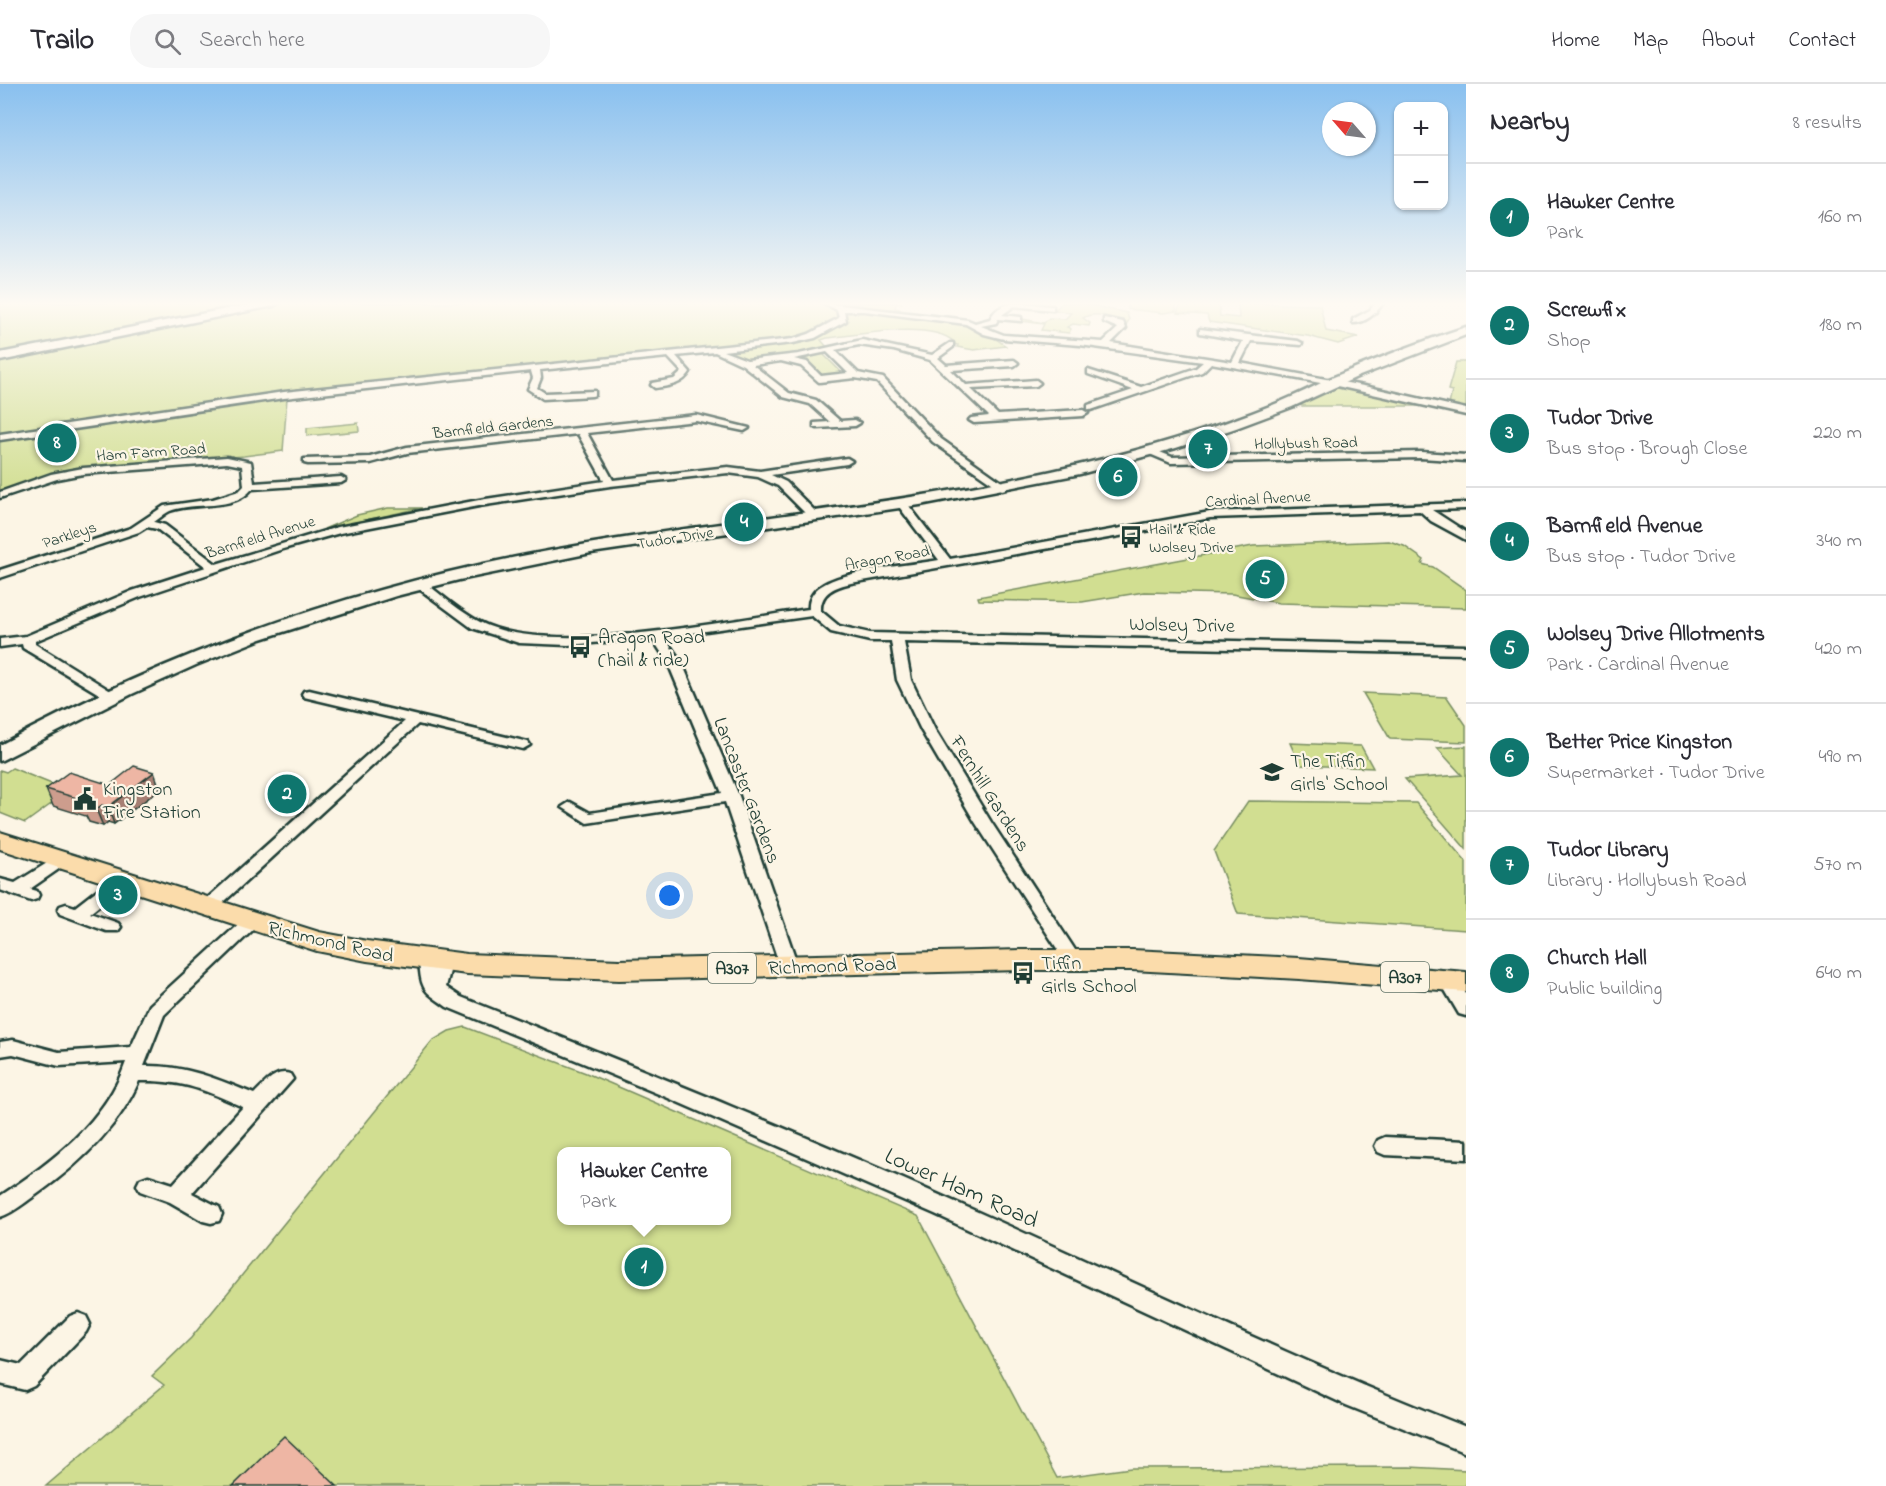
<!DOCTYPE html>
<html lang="en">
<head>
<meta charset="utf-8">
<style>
	body { margin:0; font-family:"Indie Flower",sans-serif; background:#f7f7f7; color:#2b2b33 }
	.controls { position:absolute; right:18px; top:18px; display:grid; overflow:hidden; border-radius:12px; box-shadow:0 2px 4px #0004 }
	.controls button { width:54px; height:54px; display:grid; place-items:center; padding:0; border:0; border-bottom:2px solid #e1e1e2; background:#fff; color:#2b2b33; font:30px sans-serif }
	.compass { position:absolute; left:1322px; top:18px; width:54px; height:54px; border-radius:50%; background:#fff; box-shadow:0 2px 4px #0004; rotate:298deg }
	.you { position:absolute; left:670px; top:812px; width:21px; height:21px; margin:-15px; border:4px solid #fff; border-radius:50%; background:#1a73e8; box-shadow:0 0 0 9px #1a73e833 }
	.badge { display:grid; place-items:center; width:39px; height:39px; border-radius:50%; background:#0f766e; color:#fff; font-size:20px; font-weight:700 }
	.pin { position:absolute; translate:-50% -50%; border:3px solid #fff; box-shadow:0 2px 6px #0006 }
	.popup { position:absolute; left:557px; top:1063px; width:174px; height:78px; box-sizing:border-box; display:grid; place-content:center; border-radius:12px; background:#fff; filter:drop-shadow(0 2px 4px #0005); font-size:20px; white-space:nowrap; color:#7c7c81 }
	.popup b { font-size:22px; color:#2b2b33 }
	.popup::after { content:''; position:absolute; left:50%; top:100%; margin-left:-12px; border:12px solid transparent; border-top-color:#fff }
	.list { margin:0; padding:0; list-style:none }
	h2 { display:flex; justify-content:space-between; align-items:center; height:78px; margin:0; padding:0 24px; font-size:26px }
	h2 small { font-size:20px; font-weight:400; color:#7c7c81 }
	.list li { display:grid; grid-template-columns:39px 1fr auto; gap:18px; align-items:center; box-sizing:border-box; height:108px; padding:0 24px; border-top:2px solid #e1e1e2 }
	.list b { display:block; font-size:22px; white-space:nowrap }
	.list p { margin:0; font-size:20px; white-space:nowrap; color:#7c7c81 }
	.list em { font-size:20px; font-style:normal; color:#7c7c81 }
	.icon { flex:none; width:33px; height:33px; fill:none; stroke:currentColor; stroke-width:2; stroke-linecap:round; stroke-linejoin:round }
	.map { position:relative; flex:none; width:1466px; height:1402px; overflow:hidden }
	header { display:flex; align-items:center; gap:36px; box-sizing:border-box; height:84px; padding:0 30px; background:#fff; border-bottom:2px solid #e1e1e2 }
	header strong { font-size:28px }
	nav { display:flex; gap:33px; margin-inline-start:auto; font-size:21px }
	.search { width:420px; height:54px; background:#f7f7f7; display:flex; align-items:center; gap:15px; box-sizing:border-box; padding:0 21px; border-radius:24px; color:#7c7c81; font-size:22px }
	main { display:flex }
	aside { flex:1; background:#fff }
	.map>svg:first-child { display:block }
	.green { fill:#d1de91; stroke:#788e62; stroke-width:1.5; fill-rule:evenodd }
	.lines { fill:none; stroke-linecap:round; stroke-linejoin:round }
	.street-casing { stroke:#1f3d34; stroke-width:5 }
	.secondary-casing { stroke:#1f3d34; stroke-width:5 }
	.primary-casing { stroke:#1f3d34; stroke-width:4 }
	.street { fill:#fcf5e5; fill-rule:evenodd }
	.secondary { fill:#fcf5e5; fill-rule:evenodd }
	.primary { fill:#fbdcab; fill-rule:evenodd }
	.wall { fill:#cd9d8d; stroke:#1f3d34; stroke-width:1.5 }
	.shaded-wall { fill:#a77f73; stroke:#1f3d34; stroke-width:1.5 }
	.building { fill:#eeb6a4; stroke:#1f3d34; stroke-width:1.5 }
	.labels { text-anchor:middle; stroke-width:4.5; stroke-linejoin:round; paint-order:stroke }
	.far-street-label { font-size:16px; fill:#1f3d34; stroke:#fcf5e5 }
	.far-poi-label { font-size:16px; fill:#1f3d34; stroke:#fcf5e5; text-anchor:start }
	.shield { fill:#fcf5e5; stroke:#617469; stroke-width:1.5 }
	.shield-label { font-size:18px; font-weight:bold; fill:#1f3d34 }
	.street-label { font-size:20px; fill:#1f3d34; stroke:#fcf5e5 }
	.poi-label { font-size:20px; fill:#1f3d34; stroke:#fcf5e5; text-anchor:start }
	.near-street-label { font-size:24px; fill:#1f3d34; stroke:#fcf5e5 }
</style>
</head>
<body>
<header>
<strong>Trailo</strong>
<div class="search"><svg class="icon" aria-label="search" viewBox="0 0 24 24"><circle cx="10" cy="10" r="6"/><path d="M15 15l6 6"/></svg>Search here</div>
<nav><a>Home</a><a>Map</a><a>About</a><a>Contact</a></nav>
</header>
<main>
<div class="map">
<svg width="1466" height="1402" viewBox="0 0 1466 1402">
	<rect width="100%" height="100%" fill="#fcf5e5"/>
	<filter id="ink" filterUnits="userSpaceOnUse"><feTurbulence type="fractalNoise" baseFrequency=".0167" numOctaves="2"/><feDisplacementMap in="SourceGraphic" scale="12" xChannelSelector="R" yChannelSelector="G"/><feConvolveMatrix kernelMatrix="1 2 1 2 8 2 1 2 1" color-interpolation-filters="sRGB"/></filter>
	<g filter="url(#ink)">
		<path class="green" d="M0,219H903L896,220L895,224L900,225V228C938,236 975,238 1006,262L974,266L957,263L958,261L953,260L954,258C932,236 857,251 827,254L821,256L827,263L779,273L747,277L721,266L287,314L283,367L244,372L77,386L0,408Z
			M1062,219L1084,220L1127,229L1129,236L1125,242C1116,233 1095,227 1083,234L1090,239L1089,242L1073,240L1067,243L1071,245L1069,249L1041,246L1044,240L1021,237L1023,235L1044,239L1049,234L1065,235L1071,229L1055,226Z
			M1128,219H1176V227L1163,229L1128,225Z
			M1181,219L1219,221L1220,232L1239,234L1238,219L1320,221L1326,247L1359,253L1338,260L1308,252L1209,238L1207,231L1177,229Z
			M822,269L844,291L821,294L794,276Z
			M1456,278H1466V326L1449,321L1452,307L1448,306Z
			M1336,302L1343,303L1427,322H1302L1297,320Z
			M358,339L359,347L307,352V344Z
			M388,424H422L324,445L357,431Z
			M1389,457L1404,462L1424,476L1422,480L1433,483L1466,506V524L1279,519L1232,510L1144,508L1082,518L979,516L978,513L1253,462Z
			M1363,609L1447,613L1466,641V658L1390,655Z
			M1290,659L1361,662L1373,684L1300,681Z
			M1466,662V765L1405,695L1462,691L1437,664Z
			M12,684L69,707L25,739L0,729V686L6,688Z
			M1248,717L1416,719L1466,778V846L1238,830L1214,767Z
			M465,943L586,989L918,1132L1057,1394L1131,1384L1409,1383L1466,1386V1402H46L164,1301L152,1292L191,1254L432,957L449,947ZM562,1068H726V1136H562Z"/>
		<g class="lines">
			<g class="street-casing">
				<path id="street" d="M824,219L968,236L975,239L990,235C1001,212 1030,220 1050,222H1053V226L1014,222L1002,231L1021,233V237L998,235L996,239L981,242L1004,251L1103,258L1118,244L1104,238V234L1123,238L1126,244L1111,259L1232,278L1243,257L1200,249V245L1298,257L1302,259L1301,261L1251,257L1240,279L1369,303L1466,325V331L1337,302L1211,279L1202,288L1091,326L1088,325V321L1133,306L1088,290V286L1141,303L1196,284L1203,278L1080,261L1004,255L984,250L966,240L865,227H844L846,237L815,254L793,259L723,267L747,276L799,270L862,256L932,271L950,259H953V263L938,274L946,281L1014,276L1018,279L1014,282L951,286L966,301L1036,296L1040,299L1036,302L971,305L998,331L1083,326L1088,329L1083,332L974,339L969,336L971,334L989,332L930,276L894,266L859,261L835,266L858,289L883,294L941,355L1006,401V405L1002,406L933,358L877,298L855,294L819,298L801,282L781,277L753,281L789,309L816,316L840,337L855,336L860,339L855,342L817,344L814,343V339L830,338L810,320L783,313L743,281L715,268L676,272L690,288C682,301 669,302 655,304L651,301L652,299L674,295L682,288L668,273L540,286L541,294L537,304L545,309L595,307V311L592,312L543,315L528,305L533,294L531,287L284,314L0,356V350L284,308L793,255L809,250L839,234L837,226ZM827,268L848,289L821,292L807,278L794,275Z
					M1375,219H1383C1376,229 1366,239 1353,239V235L1370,226Z
					M696,331L749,344L744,347L696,337L587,349L613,396L728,383L760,387L847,374L852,377L847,380L771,391L786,398L818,430L819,432L814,435L810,434L778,402L758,393L728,389L610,402L479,422L340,449L283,465L140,513L35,557V560L114,609L116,612L114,615L109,616L23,564L22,560L0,563V555L26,552L132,507L206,483L157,445L147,443L139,448L0,494V486L131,444L164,422L213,415L239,407L244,402L242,382L227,379L83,390L57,395L0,414V408L51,390L83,384L227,373L251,378L254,399L341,393L346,396L341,399L252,405C233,428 195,417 170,427C165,429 159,435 154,438L165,441L216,480L338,443L479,416L604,397L578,350L407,369L370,379L308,380L304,379V375L370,373L407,363Z
					M1148,363L1172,373L1421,368L1466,371V377L1421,374L1171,379L1145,368L1143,366Z
					M902,417L906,418L950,475L1210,428L1466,419V425L1432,426L1466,448V456L1431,437L1420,427L1210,434L1131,450L851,499C835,503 820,508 821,527L839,542L870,549L1466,562V570L904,558L911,596L935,646L991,738L1079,872L1082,876L1079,880L1073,882L1067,880L975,738L921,646L897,596L891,557H870L831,548L812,532L664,553L682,579L739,712L798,882L795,887L789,888L783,887L780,882L725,718L587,739L562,723L570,718L590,729L722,709L668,579L652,554L568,561L519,559L472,544L414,501L420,497L424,498C442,511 460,528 480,538C548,574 730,536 809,525C808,516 813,507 821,502C844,486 910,481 939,476L897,420Z
					M309,606L528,658L530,661L523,665L418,640L214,827H202L200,823L202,819L405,637L304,613L302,610L304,607Z
					M60,771L66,772L68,776L66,780L30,805L37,807L39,811L37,815L31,817L0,806V795L15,799Z
					M121,791L127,792L129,796L127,800L90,829L118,839L121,843L118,847H106L60,830L58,826L60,822L66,820L75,823L115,792Z
					M251,832L257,834L260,838L257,842L164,931L144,982C185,981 217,995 254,1010C265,1000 275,985 290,990L293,995L192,1109L219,1123L222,1130L219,1137L211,1139L203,1137L170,1118L140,1107L137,1101L140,1095L148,1092L173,1100L243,1023C203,1005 182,996 139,997C118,1045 77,1082 36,1111C24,1119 13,1129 0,1133V1112C51,1079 106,1037 126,978L59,982L13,970L0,972V958L13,956L59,968L131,963L150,921L245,834Z
					M428,871L436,876L443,873L449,875L452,879L446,903L461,913C625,979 791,1045 953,1117C1124,1193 1292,1275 1466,1343V1369L1346,1321L935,1130L666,1013L447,923C430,910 422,909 420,887C419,881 419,878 422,873Z
					M1448,889L1454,891L1466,910V932L1459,930L1439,896L1442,891Z
					M1385,1053L1466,1057V1075L1385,1071L1378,1068L1375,1062L1378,1056Z
					M78,1229L86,1232L90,1240L86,1248L34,1302L25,1306L0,1300V1276L21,1281L70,1232Z"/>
			</g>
			<g class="secondary-casing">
				<path id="secondary" d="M257,219H279L273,222L0,277V269Z
					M1466,243V251L1357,293L1292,323L1236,344L1176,364L1080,390L920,421L591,469L459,496L396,512L261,555L196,581L132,610L0,677V661C166,571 341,507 527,471C701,437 878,425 1052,387C1129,370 1206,348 1280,318C1297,311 1313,303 1329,295C1373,276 1420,258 1466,243Z"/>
			</g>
			<g class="primary-casing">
				<path id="primary" d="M0,748L319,848L367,857L467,870L619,876L1021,866H1132L1299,874L1466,888V908L1299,895L1132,886H1021L619,896L467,890L367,877L317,867L0,765Z"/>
			</g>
			<use href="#street" class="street"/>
			<use href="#secondary" class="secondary"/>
			<use href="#primary" class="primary"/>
		</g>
		<path class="wall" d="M110,701L160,705L114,740L108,738L103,742L89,738L86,732L53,722L46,705Z"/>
		<path class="shaded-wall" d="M154,688L160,705L114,740L108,723Z
			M102,721L108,738L103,742L96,725Z"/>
		<path class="building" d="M134,682L154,688L108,723L102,721L96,725L82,721L87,717L46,705L69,688L110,701Z
			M284,1352L337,1402H233Z"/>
	</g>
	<linearGradient id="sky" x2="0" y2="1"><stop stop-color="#89c0ef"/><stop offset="0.53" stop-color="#fefaf3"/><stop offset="1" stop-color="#fefaf3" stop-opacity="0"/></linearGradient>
	<rect width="1466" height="415" fill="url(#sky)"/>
	<defs>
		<g id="bus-bare" transform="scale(1.8)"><path d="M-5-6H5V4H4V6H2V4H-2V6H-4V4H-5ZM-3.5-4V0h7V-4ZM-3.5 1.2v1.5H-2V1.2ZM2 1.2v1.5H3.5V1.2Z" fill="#1f3d34" stroke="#fcf5e5" stroke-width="2.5" paint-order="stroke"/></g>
		<g id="school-bare" transform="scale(1.8)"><path d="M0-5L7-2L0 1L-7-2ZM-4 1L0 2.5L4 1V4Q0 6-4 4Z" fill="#1f3d34" stroke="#fcf5e5" stroke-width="2.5" paint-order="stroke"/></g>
		<g id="civic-bare" transform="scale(1.8)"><path d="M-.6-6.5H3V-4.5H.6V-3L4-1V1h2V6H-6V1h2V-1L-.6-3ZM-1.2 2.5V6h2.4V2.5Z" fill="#1f3d34" stroke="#fcf5e5" stroke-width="2.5" paint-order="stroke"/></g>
	</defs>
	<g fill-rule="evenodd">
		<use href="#bus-bare" x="1131" y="453"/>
		<use href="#bus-bare" x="580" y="563"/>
		<use href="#school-bare" x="1272" y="688"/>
		<use href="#civic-bare" x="85" y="715"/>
		<use href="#bus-bare" x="1023" y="889"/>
	</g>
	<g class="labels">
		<g class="far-street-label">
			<text transform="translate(493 342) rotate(-6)" y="6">Barnfield Gardens</text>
			<text transform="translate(1306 358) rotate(-1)" y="6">Hollybush Road</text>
			<text transform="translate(151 367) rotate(-4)" y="6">Ham Farm Road</text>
			<text transform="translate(1258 414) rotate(-3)" y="6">Cardinal Avenue</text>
			<text transform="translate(69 450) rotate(-18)" y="6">Parkleys</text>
			<text transform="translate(260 452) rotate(-17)" y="6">Barnfield Avenue</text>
			<text transform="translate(675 453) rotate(-9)" y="6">Tudor Drive</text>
			<text transform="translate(887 473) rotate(-10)" y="6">Aragon Road</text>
		</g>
		<g class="far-poi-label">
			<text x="1149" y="450">Hail &amp; Ride<tspan x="1149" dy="18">Wolsey Drive</tspan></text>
		</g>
		<g class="shield">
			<rect x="708" y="869" width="48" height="30" rx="4.5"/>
			<rect x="1381" y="878" width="48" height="30" rx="4.5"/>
		</g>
		<g class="shield-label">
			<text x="732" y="890">A307</text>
			<text x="1405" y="899">A307</text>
		</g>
		<g class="street-label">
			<text transform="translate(1182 540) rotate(1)" y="7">Wolsey Drive</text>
			<text transform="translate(748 706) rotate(69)" y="7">Lancaster Gardens</text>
			<text transform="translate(991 709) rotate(58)" y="7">Fernhill Gardens</text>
			<text transform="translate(331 857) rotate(13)" y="7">Richmond Road</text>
			<text transform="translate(832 881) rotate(-2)" y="7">Richmond Road</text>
		</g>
		<g class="poi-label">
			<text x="598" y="559">Aragon Road<tspan x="598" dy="23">(hail &amp; ride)</tspan></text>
			<text x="1290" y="683">The Tiffin<tspan x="1290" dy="23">Girls' School</tspan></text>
			<text x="103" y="711">Kingston<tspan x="103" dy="23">Fire Station</tspan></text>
			<text x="1041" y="885">Tiffin<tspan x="1041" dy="23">Girls School</tspan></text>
		</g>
		<g class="near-street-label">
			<text transform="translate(962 1103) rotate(24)" y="8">Lower Ham Road</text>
		</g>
	</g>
</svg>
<div class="controls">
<button>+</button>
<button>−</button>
</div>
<svg class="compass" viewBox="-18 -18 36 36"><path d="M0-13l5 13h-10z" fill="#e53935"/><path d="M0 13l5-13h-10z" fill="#7c7c81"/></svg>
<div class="you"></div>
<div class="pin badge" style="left:644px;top:1183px">1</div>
<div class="popup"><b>Hawker Centre</b>Park</div>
<div class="pin badge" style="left:287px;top:710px">2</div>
<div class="pin badge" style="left:118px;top:811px">3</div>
<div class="pin badge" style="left:744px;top:438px">4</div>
<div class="pin badge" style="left:1265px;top:495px">5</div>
<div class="pin badge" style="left:1118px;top:393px">6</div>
<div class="pin badge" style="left:1208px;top:365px">7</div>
<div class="pin badge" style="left:57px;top:359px">8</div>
</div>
<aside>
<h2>Nearby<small>8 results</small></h2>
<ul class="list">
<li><span class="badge">1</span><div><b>Hawker Centre</b><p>Park</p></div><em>160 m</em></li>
<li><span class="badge">2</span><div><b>Screwfix</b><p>Shop</p></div><em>180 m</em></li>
<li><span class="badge">3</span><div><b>Tudor Drive</b><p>Bus stop · Brough Close</p></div><em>220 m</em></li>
<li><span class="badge">4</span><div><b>Barnfield Avenue</b><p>Bus stop · Tudor Drive</p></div><em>340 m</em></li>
<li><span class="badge">5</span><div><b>Wolsey Drive Allotments</b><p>Park · Cardinal Avenue</p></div><em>420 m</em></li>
<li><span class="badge">6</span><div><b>Better Price Kingston</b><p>Supermarket · Tudor Drive</p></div><em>490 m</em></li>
<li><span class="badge">7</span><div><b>Tudor Library</b><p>Library · Hollybush Road</p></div><em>570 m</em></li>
<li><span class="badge">8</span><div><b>Church Hall</b><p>Public building</p></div><em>640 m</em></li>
</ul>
</aside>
</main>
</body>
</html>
